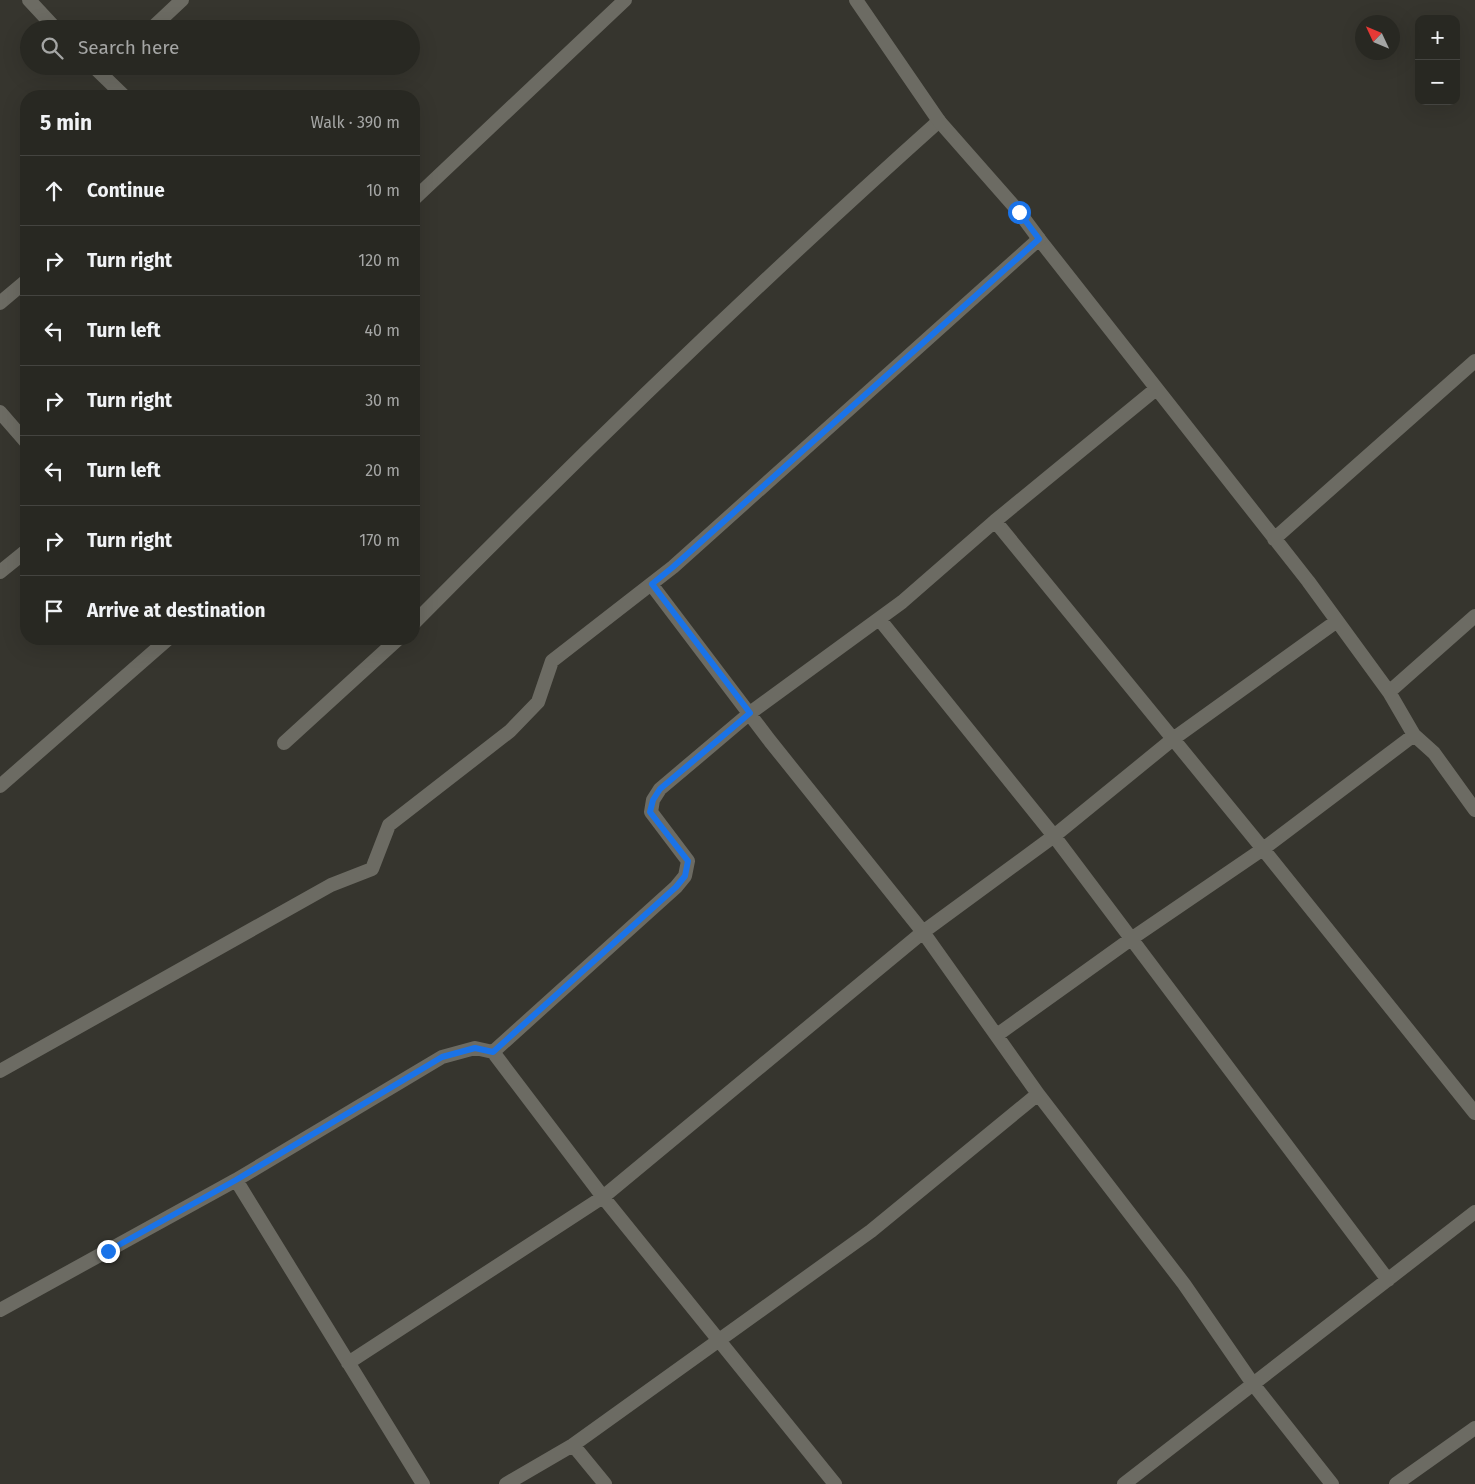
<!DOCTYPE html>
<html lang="en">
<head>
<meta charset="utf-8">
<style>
	body { margin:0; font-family:"Fira Sans",sans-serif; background:#30302a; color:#f1f3f6 }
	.controls { position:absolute; right:15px; top:15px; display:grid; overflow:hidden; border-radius:10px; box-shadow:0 5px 20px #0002 }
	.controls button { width:45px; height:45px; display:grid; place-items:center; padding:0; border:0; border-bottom:1px solid #444440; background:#282822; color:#f1f3f6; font:25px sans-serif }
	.compass { position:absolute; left:1355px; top:15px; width:45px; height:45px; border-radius:50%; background:#282822; box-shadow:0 5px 20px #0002; rotate:314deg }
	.stop { position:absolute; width:15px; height:15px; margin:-11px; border:4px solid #1a73e8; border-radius:50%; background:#fff }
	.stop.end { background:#1a73e8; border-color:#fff; box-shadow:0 1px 5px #0008 }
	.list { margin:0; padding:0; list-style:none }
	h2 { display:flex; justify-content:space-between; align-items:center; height:65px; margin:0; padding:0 20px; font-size:21px }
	h2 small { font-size:16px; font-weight:400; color:#a5a6a5 }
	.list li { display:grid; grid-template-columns:32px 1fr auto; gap:15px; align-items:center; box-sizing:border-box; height:70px; padding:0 20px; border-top:1px solid #444440 }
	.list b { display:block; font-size:19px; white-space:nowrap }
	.list em { font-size:16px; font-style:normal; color:#a5a6a5 }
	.icon { flex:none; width:28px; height:28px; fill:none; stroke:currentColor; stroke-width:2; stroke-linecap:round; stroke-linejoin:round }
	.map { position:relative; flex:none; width:1475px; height:1484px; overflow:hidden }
	.search { position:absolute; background:#282822; box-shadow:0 5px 20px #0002; left:20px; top:20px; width:400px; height:55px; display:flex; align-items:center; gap:12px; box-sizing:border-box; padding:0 18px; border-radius:28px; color:#a5a6a5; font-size:19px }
	.panel { position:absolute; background:#282822; box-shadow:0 5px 20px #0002; left:20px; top:90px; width:400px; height:555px; border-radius:20px }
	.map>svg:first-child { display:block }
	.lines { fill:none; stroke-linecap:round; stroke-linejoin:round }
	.minor { stroke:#6c6b63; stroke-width:14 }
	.tertiary { stroke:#6c6b63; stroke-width:14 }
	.route { stroke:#1a73e8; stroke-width:6 }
</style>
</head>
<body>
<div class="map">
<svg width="1475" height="1484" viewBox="0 0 1475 1484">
	<rect width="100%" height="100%" fill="#36352e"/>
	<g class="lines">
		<path class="minor" d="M29,0L56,29
			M151,29L182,0
			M93,66L124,96
			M414,199L625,0
			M0,303L26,281
			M0,412L26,442
			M995,521L1263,849L1475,1113
			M1274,539L1475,361
			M0,572L26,551
			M651,584L770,741L923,932L1038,1094L1184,1284L1253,1384L1332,1484
			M880,620L1054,836L1388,1280
			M414,623C585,450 758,283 939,121
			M1389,692L1475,616
			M284,743L398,639
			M0,786L168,639
			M997,1035L1131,939L1263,849L1414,735
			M493,1052L676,887L685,876L688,861L651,812L653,800L660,789L750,713L902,602L995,521L1156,389
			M0,1071L331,885L372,869L389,825L510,731L538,702L552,661L673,567L1039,239L1308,581L1389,692L1414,735L1434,753L1475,810
			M236,1180L423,1484
			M0,1310L236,1180L442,1057L475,1048L493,1052L603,1197L835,1484
			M348,1363L603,1197L923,932L1054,836L1173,739L1337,621
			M573,1445L605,1484
			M506,1484L573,1445L871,1231L1038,1094
			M1124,1484L1475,1212
			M1396,1484L1475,1428"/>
		<path class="tertiary" d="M856,0L939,121L1019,212L1039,239"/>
	</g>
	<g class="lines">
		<path class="route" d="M108,1251L236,1180L442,1057L475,1048L493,1052L676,887L685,876L688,861L650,812L653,800L660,789L750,713L652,584L673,567L1039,239L1019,212"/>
	</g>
</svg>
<div class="controls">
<button>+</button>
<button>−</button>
</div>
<svg class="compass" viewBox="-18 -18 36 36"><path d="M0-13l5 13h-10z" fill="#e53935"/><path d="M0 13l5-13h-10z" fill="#a5a6a5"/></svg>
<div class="stop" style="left:1019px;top:212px"></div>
<div class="stop end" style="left:108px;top:1251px"></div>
<div class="search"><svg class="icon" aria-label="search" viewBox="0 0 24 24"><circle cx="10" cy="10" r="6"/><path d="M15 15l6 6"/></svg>Search here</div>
<section class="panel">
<h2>5 min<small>Walk · 390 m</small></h2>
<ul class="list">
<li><svg class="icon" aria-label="ahead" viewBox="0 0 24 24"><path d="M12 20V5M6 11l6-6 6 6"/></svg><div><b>Continue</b></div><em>10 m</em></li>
<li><svg class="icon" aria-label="right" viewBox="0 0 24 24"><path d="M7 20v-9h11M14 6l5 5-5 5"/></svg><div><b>Turn right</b></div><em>120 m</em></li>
<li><svg class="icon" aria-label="left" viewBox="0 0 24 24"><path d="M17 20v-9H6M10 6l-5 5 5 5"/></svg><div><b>Turn left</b></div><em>40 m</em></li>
<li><svg class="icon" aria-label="right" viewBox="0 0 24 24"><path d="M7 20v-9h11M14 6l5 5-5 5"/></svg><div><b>Turn right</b></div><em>30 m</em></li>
<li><svg class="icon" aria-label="left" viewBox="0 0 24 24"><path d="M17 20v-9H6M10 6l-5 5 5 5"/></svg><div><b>Turn left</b></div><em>20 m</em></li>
<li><svg class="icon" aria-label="right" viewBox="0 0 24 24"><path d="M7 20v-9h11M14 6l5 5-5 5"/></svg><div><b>Turn right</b></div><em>170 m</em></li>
<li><svg class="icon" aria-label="arrive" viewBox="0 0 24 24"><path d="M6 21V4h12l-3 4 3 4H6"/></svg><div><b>Arrive at destination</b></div></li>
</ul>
</section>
</div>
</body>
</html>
